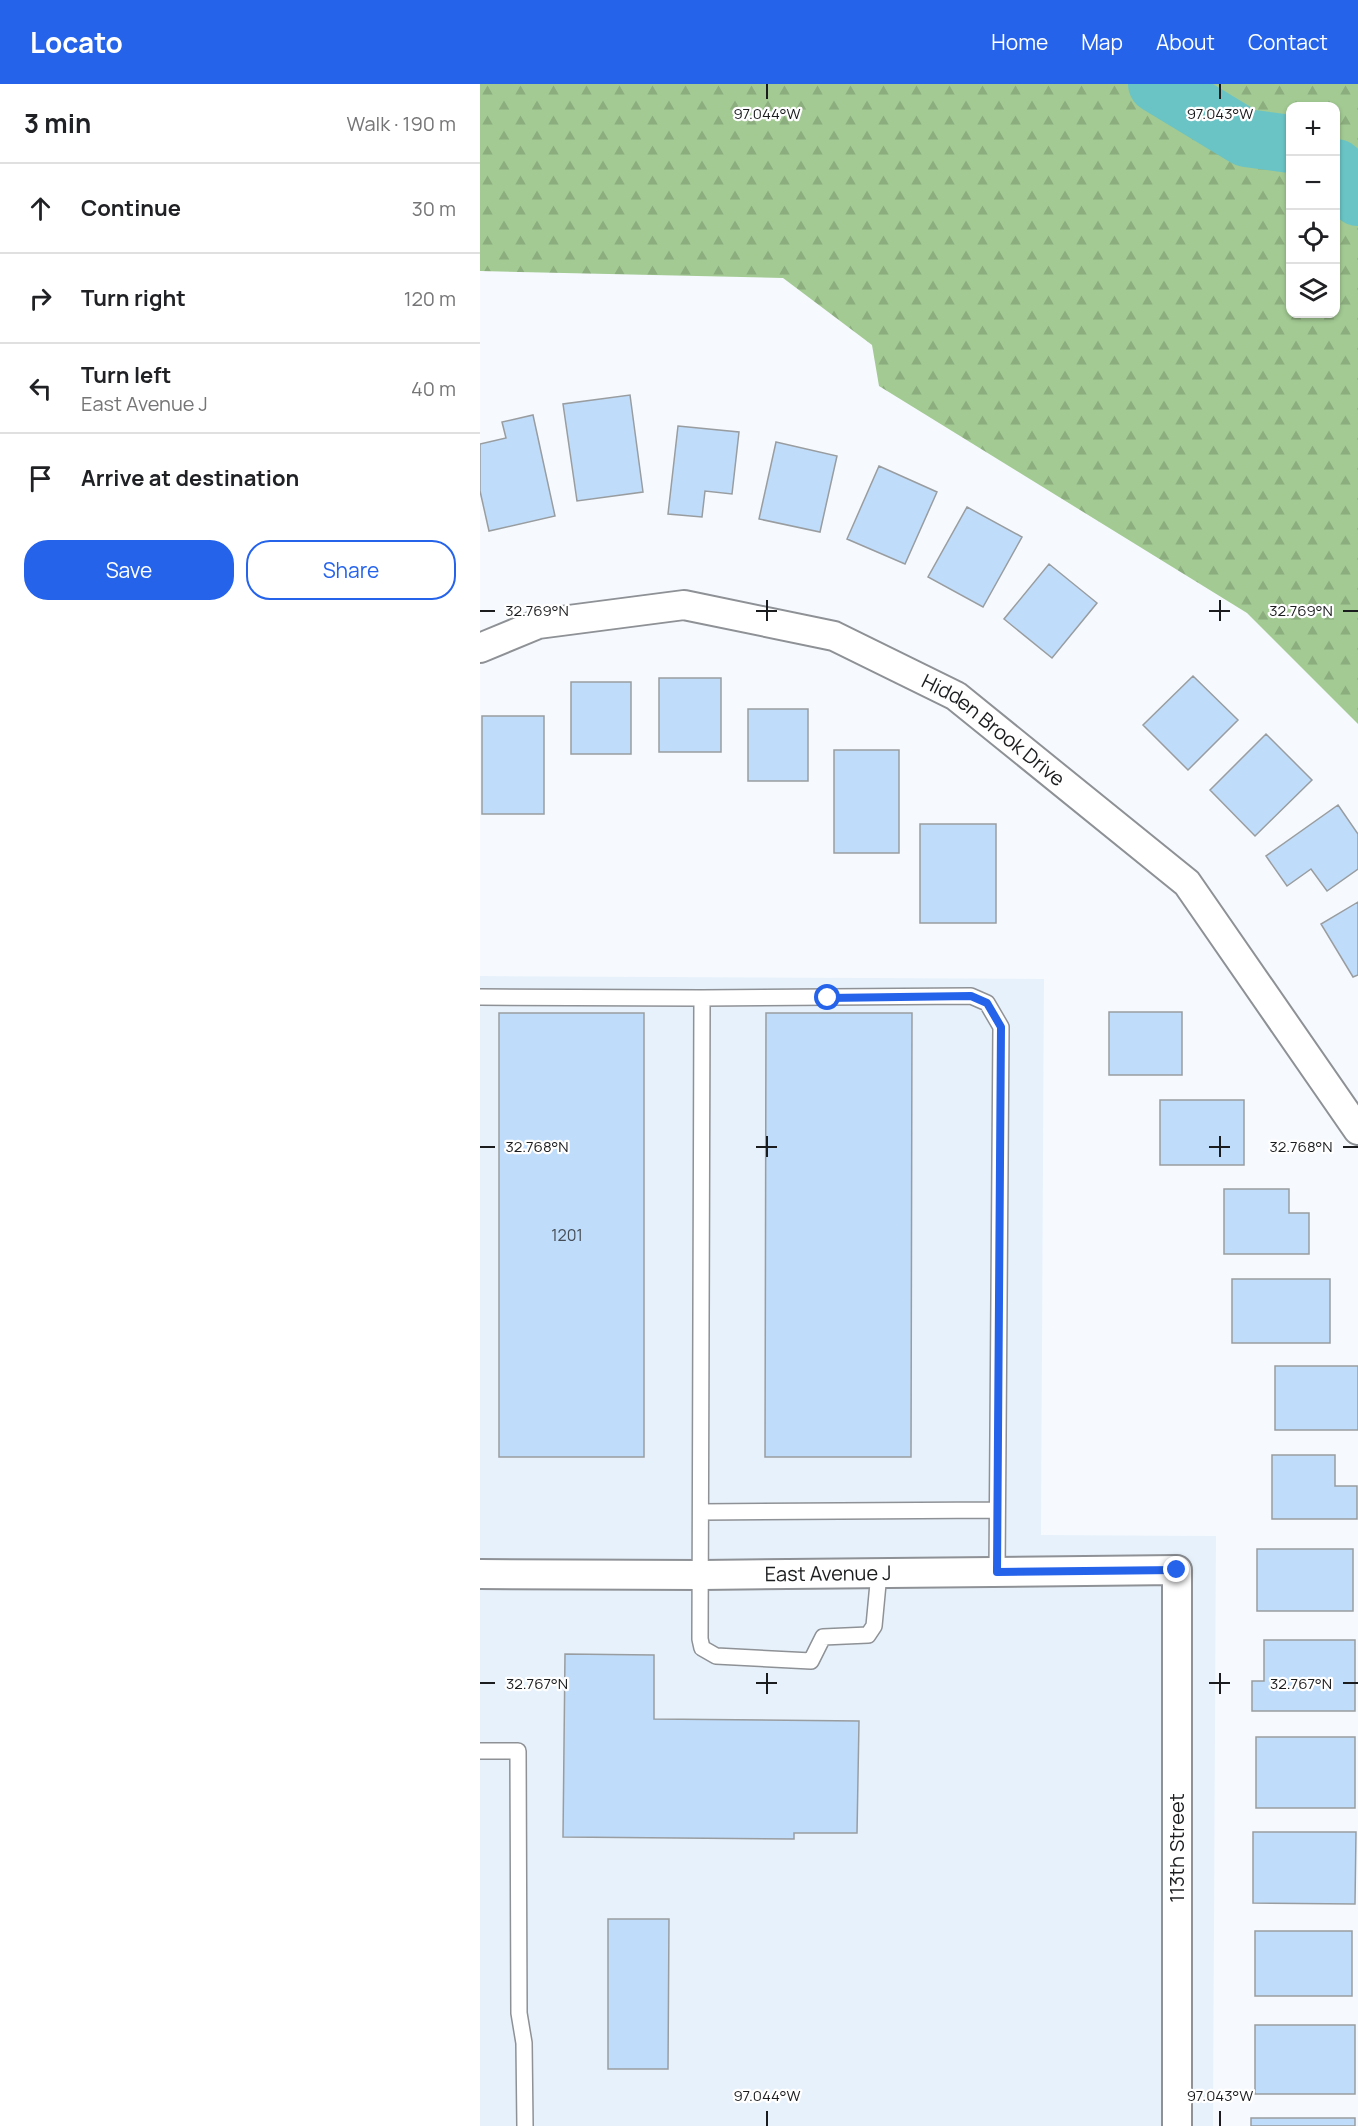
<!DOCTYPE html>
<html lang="en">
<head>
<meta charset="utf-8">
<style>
	body { margin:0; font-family:Manrope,sans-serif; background:#f6f6f6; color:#202124 }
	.controls { position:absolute; right:18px; top:18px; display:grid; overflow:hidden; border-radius:12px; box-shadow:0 2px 4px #0004 }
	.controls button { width:54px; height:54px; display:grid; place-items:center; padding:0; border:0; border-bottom:2px solid #e0e0e0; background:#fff; color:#202124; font:30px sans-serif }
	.stop { position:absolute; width:18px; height:18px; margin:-14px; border:4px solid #2563eb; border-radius:50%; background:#fff }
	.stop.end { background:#2563eb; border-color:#fff; box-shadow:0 2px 6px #0008 }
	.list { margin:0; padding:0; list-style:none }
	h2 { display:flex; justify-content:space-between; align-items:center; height:78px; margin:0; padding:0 24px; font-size:26px }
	h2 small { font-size:20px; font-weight:400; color:#757577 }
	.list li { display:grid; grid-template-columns:39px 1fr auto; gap:18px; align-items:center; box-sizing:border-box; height:90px; padding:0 24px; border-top:2px solid #e0e0e0 }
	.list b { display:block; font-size:22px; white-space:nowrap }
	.list p { margin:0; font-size:20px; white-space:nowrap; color:#757577 }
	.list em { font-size:20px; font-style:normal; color:#757577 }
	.actions { display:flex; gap:12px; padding:18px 24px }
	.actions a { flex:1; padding:14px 0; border:2px solid #2563eb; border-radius:24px; text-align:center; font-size:21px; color:#2563eb }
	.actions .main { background:#2563eb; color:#fff }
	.icon { flex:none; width:33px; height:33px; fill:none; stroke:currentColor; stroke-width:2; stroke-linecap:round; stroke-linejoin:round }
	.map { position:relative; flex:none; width:878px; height:2042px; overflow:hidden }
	header { display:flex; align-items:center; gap:36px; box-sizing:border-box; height:84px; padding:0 30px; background:#2563eb; color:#fff }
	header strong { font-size:28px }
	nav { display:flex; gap:33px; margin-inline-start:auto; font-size:21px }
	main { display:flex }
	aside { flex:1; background:#fff }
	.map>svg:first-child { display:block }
	.built { fill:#e7f1fb }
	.forest { fill:url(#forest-firs); fill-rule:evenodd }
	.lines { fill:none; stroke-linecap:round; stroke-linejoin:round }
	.river { stroke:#6ac4c5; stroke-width:58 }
	.building { fill:#bfdcfa; stroke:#999da0; stroke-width:1.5 }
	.service-casing { stroke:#8e9195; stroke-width:18 }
	.minor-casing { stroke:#8e9195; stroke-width:32 }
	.service { stroke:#fff; stroke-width:15 }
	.minor { stroke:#fff; stroke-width:28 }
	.route { stroke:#2563eb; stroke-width:8 }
	.ticks { fill:none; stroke:#1b1c1e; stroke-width:2 }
	.labels { text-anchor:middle; stroke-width:4.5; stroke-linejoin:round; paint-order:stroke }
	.number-label { font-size:16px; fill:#444c55 }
	.street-label { font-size:20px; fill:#1b1c1e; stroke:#fff }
	.ticks-label { font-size:15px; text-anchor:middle; fill:#1b1c1e; stroke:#fff; stroke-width:4.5; stroke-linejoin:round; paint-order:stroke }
</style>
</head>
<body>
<header>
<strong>Locato</strong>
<nav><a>Home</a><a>Map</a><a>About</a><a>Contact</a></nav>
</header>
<main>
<aside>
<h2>3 min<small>Walk · 190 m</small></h2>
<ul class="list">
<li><svg class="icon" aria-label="ahead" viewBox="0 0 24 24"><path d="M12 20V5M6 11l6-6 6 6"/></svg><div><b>Continue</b></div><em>30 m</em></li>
<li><svg class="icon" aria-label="right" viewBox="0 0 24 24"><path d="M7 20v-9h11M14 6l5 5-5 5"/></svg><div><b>Turn right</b></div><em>120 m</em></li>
<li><svg class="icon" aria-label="left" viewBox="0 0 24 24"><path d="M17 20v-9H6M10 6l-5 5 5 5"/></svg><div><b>Turn left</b><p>East Avenue J</p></div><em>40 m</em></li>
<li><svg class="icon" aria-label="arrive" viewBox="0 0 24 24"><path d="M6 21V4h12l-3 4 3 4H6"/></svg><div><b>Arrive at destination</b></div></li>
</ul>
<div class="actions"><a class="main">Save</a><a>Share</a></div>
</aside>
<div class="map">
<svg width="878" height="2042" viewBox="0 0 878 2042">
	<defs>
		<pattern id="forest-firs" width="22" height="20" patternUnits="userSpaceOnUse" patternTransform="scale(1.5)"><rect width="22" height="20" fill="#a3ca93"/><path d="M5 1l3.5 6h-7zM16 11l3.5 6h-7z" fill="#8cad7e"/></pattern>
	</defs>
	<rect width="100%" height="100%" fill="#f6fafe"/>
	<path class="built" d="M0,892L564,895L561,1451L736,1452L733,2042H0Z"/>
	<path class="forest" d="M0,0H878V640L767,529L399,302L392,261L303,194L0,187ZM810,22H856V230H810Z"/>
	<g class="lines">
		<path class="river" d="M677,0L766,54L810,60
			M856,84L872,98L878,113"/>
	</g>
	<path class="building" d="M150,311L163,408L97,417L83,320Z
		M53,331L75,432L9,447L0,407V360L26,354L22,338Z
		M198,342L259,348L252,410L225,407L222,433L188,430Z
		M296,358L357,372L340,448L279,435Z
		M399,382L457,408L425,480L367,455Z
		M487,423L542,453L503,523L448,493Z
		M569,480L617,519L572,574L524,535Z
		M713,592L758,636L708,686L663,641Z
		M179,594H241V668H179Z
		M91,598H151V670H91Z
		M268,625H328V697H268Z
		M2,632H64V730H2Z
		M786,650L832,696L775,752L730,706Z
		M354,666H419V769H354Z
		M858,721L878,750V785L847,807L831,785L807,802L786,772Z
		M440,740H516V839H440Z
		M878,818V891L873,893L841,840Z
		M629,928H702V991H629Z
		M19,929H164V1373H19Z
		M286,929H432L431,1373H285Z
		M680,1016H764V1081H680Z
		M744,1105H809V1129H829V1170H744Z
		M752,1195H850V1259H752Z
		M795,1282H878V1346H795Z
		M792,1371H855V1402H877V1435H792Z
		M777,1465H873V1527H777Z
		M784,1556H875V1627H772V1597H784Z
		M85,1570L174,1571V1635L379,1637L377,1749H314V1755L83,1753Z
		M776,1653H875V1724H776Z
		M773,1748H876L875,1820L773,1819Z
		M128,1835H189L188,1985H128Z
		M775,1847H872V1912H775Z
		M775,1941H875V2010H775Z
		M771,2034H875V2042H771Z"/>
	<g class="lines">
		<g class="service-casing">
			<path id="service" d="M0,913L222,914L491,912L507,919L521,943L517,1488
				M222,914L220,1555L222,1564L236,1572L331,1577L343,1553L388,1551L394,1542L399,1489
				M221,1428L517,1426
				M0,1667H38L39,1929L44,1959L45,2042"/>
		</g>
		<g class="minor-casing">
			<g id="minor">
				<path id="s1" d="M0,564L58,540L204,521L354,552L476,612L707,799L878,1046"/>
				<path id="s2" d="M0,1490L221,1491L697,1486V2042"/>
			</g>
		</g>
		<use href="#service" class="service"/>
		<use href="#minor" class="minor"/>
	</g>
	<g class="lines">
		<path class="route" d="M348,914L491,912L507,919L521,943L517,1488L697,1486"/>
	</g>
	<path class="ticks" d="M287,0V15M740,0V15M287,516V537M740,516V537M0,527H15M276,527H297M729,527H750M863,527H878M287,1052V1073M740,1052V1073M0,1063H15M276,1063H297M729,1063H750M863,1063H878M287,1589V1610M740,1589V1610M0,1599H15M276,1599H297M729,1599H750M863,1599H878M287,2027V2042M740,2027V2042"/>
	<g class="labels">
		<g class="number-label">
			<text x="87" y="1157">1201</text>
		</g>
		<g class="street-label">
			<text dy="7" stroke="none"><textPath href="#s1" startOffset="549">Hidden Brook Drive</textPath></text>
			<text dy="7" stroke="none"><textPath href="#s2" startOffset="348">East Avenue J</textPath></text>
			<text transform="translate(697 1764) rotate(-90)" y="7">113th Street</text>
		</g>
	</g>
	<g class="ticks-label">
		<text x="287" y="35">97.044°W</text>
		<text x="740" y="35">97.043°W</text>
		<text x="57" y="532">32.769°N</text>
		<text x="821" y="532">32.769°N</text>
		<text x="57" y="1068">32.768°N</text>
		<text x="821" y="1068">32.768°N</text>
		<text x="57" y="1605">32.767°N</text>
		<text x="821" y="1605">32.767°N</text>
		<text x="287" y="2017">97.044°W</text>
		<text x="740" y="2017">97.043°W</text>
	</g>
</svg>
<div class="controls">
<button>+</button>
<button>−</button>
<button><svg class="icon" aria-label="locate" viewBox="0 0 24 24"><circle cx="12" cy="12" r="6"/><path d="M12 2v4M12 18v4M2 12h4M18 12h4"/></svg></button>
<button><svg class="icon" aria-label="layers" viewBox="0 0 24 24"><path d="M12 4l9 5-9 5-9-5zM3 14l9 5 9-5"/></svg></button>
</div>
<div class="stop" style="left:348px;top:914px"></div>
<div class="stop end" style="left:697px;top:1486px"></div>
</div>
</main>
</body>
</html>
